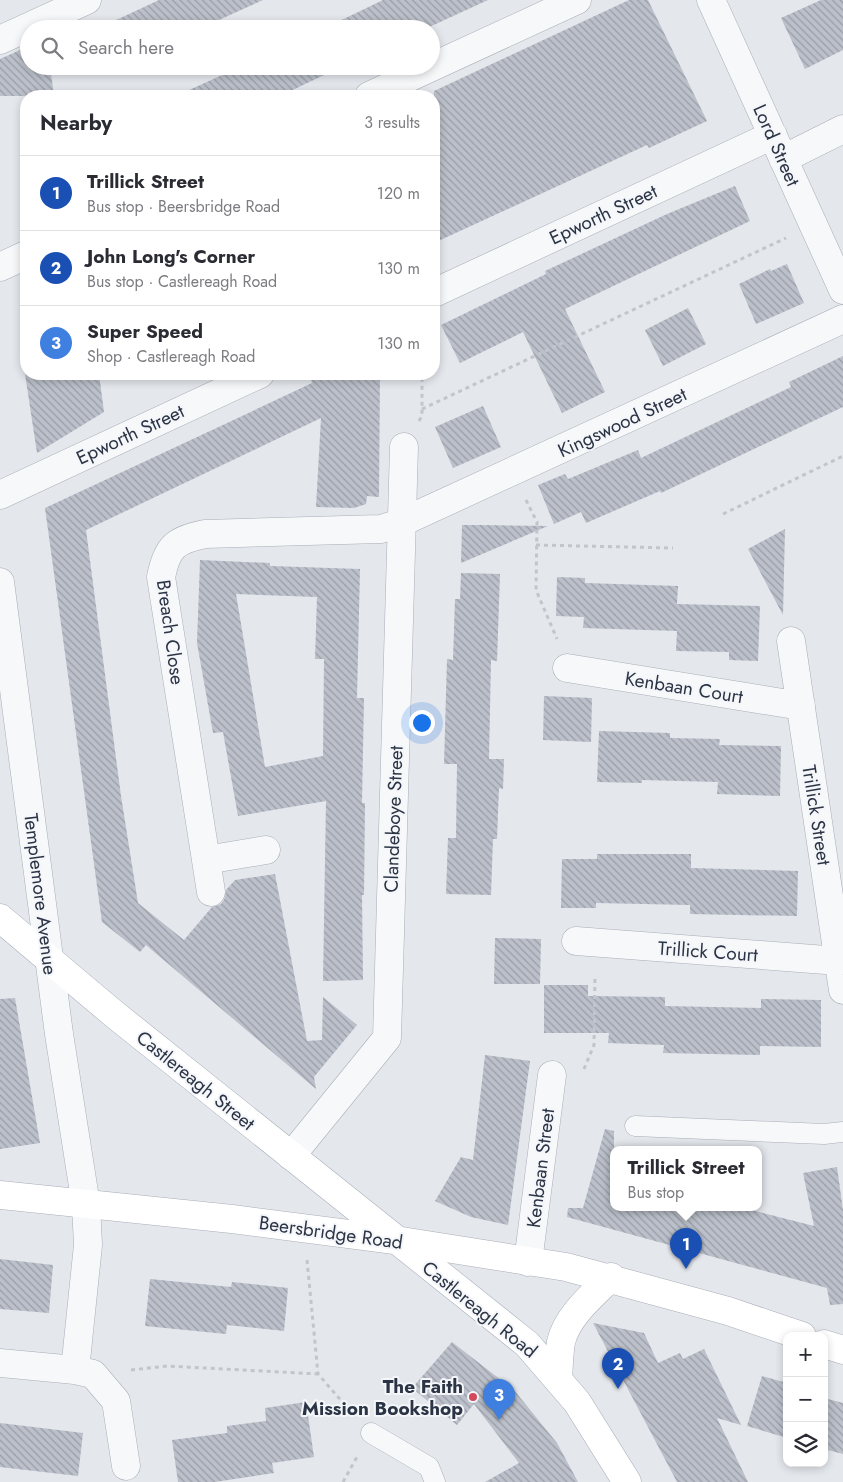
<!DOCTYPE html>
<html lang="en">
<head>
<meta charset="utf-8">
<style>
	body { margin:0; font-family:Jost,sans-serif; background:#f2f2f3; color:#2b2b33 }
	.controls { position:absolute; right:15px; bottom:15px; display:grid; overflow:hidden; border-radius:10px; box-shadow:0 2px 8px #0003 }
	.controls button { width:45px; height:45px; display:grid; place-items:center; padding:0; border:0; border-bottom:1px solid #e1e1e2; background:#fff; color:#2b2b33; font:25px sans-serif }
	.you { position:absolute; left:421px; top:722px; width:18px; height:18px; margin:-12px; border:4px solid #fff; border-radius:50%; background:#1a73e8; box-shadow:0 0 0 8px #1a73e833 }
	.badge { display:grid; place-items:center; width:32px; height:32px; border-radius:50%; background:#d1495b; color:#fff; font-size:16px; font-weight:700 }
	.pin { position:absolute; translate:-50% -41px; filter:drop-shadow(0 1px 2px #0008) }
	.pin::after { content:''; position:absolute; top:26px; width:18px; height:15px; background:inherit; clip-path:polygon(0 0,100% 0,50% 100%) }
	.popup { position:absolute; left:610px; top:1146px; width:152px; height:65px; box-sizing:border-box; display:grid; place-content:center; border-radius:10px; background:#fff; filter:drop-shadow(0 1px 4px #0005); font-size:16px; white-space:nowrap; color:#7c7c81 }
	.popup b { font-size:19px; color:#2b2b33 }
	.popup::after { content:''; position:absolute; left:50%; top:100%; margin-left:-10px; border:10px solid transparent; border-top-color:#fff }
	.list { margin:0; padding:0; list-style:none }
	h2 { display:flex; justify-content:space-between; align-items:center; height:65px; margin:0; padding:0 20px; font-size:21px }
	h2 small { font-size:16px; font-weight:400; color:#7c7c81 }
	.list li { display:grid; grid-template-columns:32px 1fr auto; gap:15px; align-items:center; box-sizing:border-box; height:75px; padding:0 20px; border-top:1px solid #e1e1e2 }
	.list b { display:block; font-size:19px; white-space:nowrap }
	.list p { margin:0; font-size:16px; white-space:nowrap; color:#7c7c81 }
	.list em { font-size:16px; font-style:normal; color:#7c7c81 }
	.icon { flex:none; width:28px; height:28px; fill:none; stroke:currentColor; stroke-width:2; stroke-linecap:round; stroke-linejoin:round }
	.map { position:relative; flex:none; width:843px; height:1482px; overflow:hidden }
	.search { position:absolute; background:#fff; box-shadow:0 2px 8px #0003; left:20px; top:20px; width:420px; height:55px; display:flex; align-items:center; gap:12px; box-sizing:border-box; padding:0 18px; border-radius:28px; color:#7c7c81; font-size:19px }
	.panel { position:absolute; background:#fff; box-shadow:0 2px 8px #0003; left:20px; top:90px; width:420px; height:290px; border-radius:20px }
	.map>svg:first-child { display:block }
	.building { fill:url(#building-back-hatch); fill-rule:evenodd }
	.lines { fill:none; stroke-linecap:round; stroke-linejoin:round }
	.service-casing { stroke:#a9aeb7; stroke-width:21 }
	.minor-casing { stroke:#a9aeb7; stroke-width:29 }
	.tertiary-casing { stroke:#a9aeb7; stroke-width:29 }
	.secondary-casing { stroke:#a9aeb7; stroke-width:29 }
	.primary-casing { stroke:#a3abb8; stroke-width:29 }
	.path { stroke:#c2c5cb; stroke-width:3; stroke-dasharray:4 4; stroke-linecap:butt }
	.service { stroke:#f7f8fa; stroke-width:20 }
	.minor { stroke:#f7f8fa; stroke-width:28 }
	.tertiary { stroke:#f7f8fa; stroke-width:28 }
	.secondary { stroke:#fff; stroke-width:28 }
	.primary { stroke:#fff; stroke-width:28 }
	.poi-dot { fill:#d1495b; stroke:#f4f6f9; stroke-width:2 }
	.labels { text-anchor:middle; stroke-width:4; stroke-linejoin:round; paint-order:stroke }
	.street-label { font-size:19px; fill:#2b3445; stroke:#f4f6f9 }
	.poi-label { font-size:19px; font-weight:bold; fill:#2b3445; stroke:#f4f6f9; text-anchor:end }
</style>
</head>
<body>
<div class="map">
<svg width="843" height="1482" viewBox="0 0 843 1482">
	<defs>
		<pattern id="building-back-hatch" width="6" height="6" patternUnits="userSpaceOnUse" patternTransform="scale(1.25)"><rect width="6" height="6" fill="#bbc0ca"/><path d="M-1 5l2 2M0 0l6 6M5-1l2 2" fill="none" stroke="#989da6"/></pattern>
	</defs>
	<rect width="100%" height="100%" fill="#e4e7ec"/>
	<path class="building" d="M159,0H263L199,29H97Z
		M383,0H488L425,29H323Z
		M629,0H648L707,121L649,148L647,145L434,243V91Z
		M821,0H843V50L805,69L781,18Z
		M29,46V66H50L54,96H0V59Z
		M242,66H343L280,96H176Z
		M735,186L750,221L565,309L605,392L562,413L523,332L460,363L441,325L546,274L545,271L667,214Z
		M787,264L804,303L756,324L739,284L770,269L771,271Z
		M688,308L706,344L663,366L645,330Z
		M843,356V407L661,493L660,491L586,523L581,512L554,524L538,485L565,474L568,479L638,450L641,458L791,387L789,382Z
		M25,374H99L104,412L37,453Z
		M326,374H380L379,497L367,496L366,504L354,508L316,507L321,418L86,530L121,796L138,903L184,940L212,907L221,904L225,898L226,890L235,880L275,874L307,1041L322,1040L323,997L357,1025L314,1077L316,1089L146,945L140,952L102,922L45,508L225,424L312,383L311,380Z
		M483,406L501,447L453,468L435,427Z
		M462,525H480L548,526L461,563Z
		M785,529L783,615L748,549Z
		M200,560L270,563V566L360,569L357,698H364L362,803H365L364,895H362L363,980L323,981L326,801L238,816L223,732L213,733L197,643ZM236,594L317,597L315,659H324L323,756L265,767Z
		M461,573L500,574L497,661L491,660L489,759H504L503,789L499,788L497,839H493L491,895L446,894L448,838H456L457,764H444L447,659L453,660L455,599H460Z
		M557,577L585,578V583L678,586L677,604L760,606L758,661L729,660V652L676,651L677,631L583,628L584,617L556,616Z
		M544,696L592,698L591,742L543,740Z
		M599,731L670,733V738L720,739L719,745L781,746L780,796L717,794L718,782L642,780V783L597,782Z
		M597,854H691V868L798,871L797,916L690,914V905L596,903V908H561L562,859H597Z
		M495,938L541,939L540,984H494Z
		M544,985H588V996L665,997V1006L761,1008V999L821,1000V1047L760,1046V1055L663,1053L664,1045L608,1043L609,1033H544Z
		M15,998L40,1143L0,1149V999Z
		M485,1055L530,1061L508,1225L471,1217L435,1201L461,1157L473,1160Z
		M605,1129L614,1131V1208H744L814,1226L803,1173L837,1167L843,1210V1304L830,1305L827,1288L567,1217L568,1208H583Z
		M0,1259L53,1265L49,1313L0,1309Z
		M150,1279L231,1287L232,1282L288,1288L284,1331L227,1325L226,1334L145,1326Z
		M593,1323L644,1333L658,1363L680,1353L683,1359L704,1349L741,1425L717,1418L748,1482H677Z
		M452,1342L514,1390L557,1443L578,1482H485L519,1463L474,1404L457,1425L412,1388Z
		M762,1376L787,1383V1438L747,1426Z
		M824,1398L843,1403V1454L824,1449Z
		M306,1402L314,1457L272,1463L274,1473L215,1482H178L172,1440L227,1433V1426L266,1421L265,1408Z
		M0,1423L83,1433L78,1476L0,1467Z"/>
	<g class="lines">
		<g class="service-casing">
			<path id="service" d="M635,1126L824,1134L843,1132
				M371,1433L429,1467L435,1482"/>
		</g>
		<g class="minor-casing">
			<path id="minor" d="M711,0L843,290
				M0,40L87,0
				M369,96L577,0
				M783,159L843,129
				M0,267L26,255
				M434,293L773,135
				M0,495L260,374
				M791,641L843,990
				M567,668L801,706
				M266,850L206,860L161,577C167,547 175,540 205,534L381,529L400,523L843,319
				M206,860L211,892
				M576,941L839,961
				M291,1156L387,1038L404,447
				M528,1262L552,1075
				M0,1363L75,1370L93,1374L116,1401L126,1466
				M75,1370L88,1245L86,1205"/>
		</g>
		<g class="tertiary-casing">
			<path id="tertiary" d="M0,582L59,1034L86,1205"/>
		</g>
		<g class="secondary-casing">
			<path id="secondary" d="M0,1195L232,1219L395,1240L566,1267L728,1311L802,1336
				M824,1344L843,1350
				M558,1378C559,1366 559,1354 561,1342C567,1316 593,1295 611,1277"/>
		</g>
		<g class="primary-casing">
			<path id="primary" d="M0,918L114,1014L527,1344L577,1402L627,1482"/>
		</g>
		<path class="path" d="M422,409L786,238
			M419,421L422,416V374
			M526,500L537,522L536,590L557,639
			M723,514L843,456
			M536,545L673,548
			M584,1069L594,1045L595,975
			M307,1260L318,1374L352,1413
			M131,1370L167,1366L318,1374
			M343,1482L357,1457"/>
		<use href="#service" class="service"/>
		<use href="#minor" class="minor"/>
		<use href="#tertiary" class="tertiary"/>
		<use href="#secondary" class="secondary"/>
		<use href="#primary" class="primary"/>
	</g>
	<circle class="poi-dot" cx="473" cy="1397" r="5"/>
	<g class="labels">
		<g class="street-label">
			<text transform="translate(777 145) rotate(66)" y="7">Lord Street</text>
			<text transform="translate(603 214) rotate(-25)" y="7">Epworth Street</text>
			<text transform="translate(622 422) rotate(-25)" y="7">Kingswood Street</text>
			<text transform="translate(130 434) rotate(-25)" y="7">Epworth Street</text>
			<text transform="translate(171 632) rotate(82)" y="7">Breach Close</text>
			<text transform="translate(684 687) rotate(9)" y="7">Kenbaan Court</text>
			<text transform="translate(817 815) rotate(81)" y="7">Trillick Street</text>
			<text transform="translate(393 819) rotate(-88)" y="7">Clandeboye Street</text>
			<text transform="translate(41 894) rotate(83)" y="7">Templemore Avenue</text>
			<text transform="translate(708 951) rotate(4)" y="7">Trillick Court</text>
			<text transform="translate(196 1080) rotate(39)" y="7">Castlereagh Street</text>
			<text transform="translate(540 1168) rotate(-83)" y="7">Kenbaan Street</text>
			<text transform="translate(331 1232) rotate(8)" y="7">Beersbridge Road</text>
			<text transform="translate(480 1309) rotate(39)" y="7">Castlereagh Road</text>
		</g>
		<g class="poi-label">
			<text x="463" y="1393">The Faith<tspan x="463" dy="22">Mission Bookshop</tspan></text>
		</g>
	</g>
</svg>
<div class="controls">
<button>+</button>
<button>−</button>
<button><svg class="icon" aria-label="layers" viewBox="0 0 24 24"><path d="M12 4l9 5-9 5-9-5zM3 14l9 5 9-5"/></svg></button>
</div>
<div class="you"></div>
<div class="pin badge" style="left:686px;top:1269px;background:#1a4fb4">1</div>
<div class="popup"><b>Trillick Street</b>Bus stop</div>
<div class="pin badge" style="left:618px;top:1389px;background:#1a4fb4">2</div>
<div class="pin badge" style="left:499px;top:1420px;background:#3f7fe0">3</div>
<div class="search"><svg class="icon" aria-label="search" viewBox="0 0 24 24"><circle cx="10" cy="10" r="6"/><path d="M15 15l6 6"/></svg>Search here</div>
<section class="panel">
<h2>Nearby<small>3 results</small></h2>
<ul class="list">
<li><span class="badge" style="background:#1a4fb4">1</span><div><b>Trillick Street</b><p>Bus stop · Beersbridge Road</p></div><em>120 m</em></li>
<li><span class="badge" style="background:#1a4fb4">2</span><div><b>John Long's Corner</b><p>Bus stop · Castlereagh Road</p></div><em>130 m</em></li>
<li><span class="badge" style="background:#3f7fe0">3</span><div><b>Super Speed</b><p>Shop · Castlereagh Road</p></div><em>130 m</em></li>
</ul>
</section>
</div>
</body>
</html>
